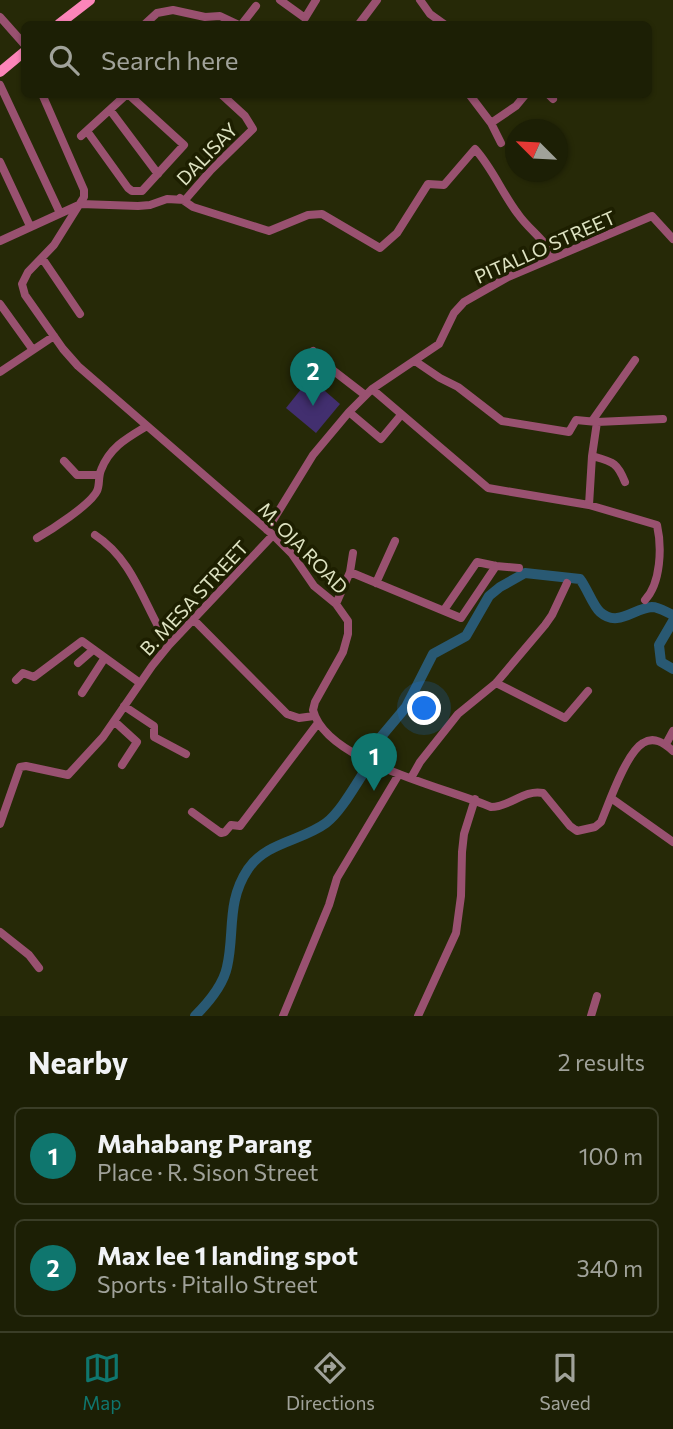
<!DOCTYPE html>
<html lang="en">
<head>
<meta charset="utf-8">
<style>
	body { margin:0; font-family:Commissioner,sans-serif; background:#292c13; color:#f1f3f6 }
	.compass { position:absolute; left:505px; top:119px; width:63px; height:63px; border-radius:50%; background:#1c1f05; box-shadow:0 2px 5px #0004; rotate:294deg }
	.you { position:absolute; left:425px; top:709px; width:24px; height:24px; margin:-18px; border:5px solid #fff; border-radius:50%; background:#1a73e8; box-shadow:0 0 0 10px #1a73e833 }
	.badge { display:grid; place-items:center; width:46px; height:46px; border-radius:50%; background:#0f766e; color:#fff; font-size:23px; font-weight:700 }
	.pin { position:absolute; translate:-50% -58px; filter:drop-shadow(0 2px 4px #0008) }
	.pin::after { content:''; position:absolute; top:37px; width:24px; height:21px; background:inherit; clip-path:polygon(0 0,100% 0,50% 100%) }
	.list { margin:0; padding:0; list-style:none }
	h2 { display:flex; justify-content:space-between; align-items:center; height:91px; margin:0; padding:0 28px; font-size:30px }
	h2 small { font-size:23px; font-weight:400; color:#a0a29a }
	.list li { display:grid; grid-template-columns:46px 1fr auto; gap:21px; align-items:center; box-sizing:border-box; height:98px; margin:0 14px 14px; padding:0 14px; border:2px solid #3a3d27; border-radius:10px }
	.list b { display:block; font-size:26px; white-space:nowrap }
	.list p { margin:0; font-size:23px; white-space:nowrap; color:#a0a29a }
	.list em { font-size:23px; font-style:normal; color:#a0a29a }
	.icon { flex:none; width:38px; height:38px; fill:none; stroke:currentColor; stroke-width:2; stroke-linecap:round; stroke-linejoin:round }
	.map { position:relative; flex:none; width:673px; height:1016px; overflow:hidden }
	.search { position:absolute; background:#1c1f05; box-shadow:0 2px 5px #0004; left:21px; right:21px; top:21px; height:77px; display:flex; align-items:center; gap:18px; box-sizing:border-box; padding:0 24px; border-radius:10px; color:#a0a29a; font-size:26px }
	.sheet { height:315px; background:#1c1f05 }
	nav { display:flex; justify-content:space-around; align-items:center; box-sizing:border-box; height:98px; border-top:2px solid #3a3d27; background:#1c1f05; font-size:19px; color:#a0a29a }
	nav a { display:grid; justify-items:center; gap:4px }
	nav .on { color:#0f766e }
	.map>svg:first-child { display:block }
	.grass { fill:#422f6f }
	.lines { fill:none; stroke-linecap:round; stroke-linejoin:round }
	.river { stroke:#295973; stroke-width:10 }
	.minor { stroke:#995170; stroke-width:8 }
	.major { stroke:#fc85b9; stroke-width:10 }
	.labels { text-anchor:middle; stroke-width:7; stroke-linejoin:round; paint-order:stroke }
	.street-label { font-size:19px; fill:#dee3c2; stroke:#1d1f00 }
</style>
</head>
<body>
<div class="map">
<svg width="673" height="1016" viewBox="0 0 673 1016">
	<rect width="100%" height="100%" fill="#262907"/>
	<path class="grass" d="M310,378L340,404L316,433L286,408Z"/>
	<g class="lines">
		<path class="river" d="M673,621L659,645L661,662L673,669
			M371,759L380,738L406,707L433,654L466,636L489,596L500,587L525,573L580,579C587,588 593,606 600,612C618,628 634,608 652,607C659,607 666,612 673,615
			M195,1016C208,1003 223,986 227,967C235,933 226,902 248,869C266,842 302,841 326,823C342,811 358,780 370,763"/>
		<path class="minor" d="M280,0L305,18L316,0
			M420,0L430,14L444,24
			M0,17L24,44
			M145,24L157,13L173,10L205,17L220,16L237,24
			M242,24L256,6
			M359,24L377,0
			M0,85L60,213
			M42,94L84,190V197L54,245L28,272L22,284L25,295L63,349L78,366L273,535L292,554L314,586L336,604L348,621V634L343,652L315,702L313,710C326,762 445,787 491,807C510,807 524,789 543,793L570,826L577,831L595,827L601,822C609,803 626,753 643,743C654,736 664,743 673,751
			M469,94L491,123L501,143
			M548,94L553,99
			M110,110L158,174
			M491,123L516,106L526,94
			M87,131L128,188L132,191H142L184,145L128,94
			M81,136L127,94
			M0,162L30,226
			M180,198L193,207L269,231L308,215L322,214L380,248L397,233L428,184L444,185L475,149C493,169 502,193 518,214C529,230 545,239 553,257
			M0,241L81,204L138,206L150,205L167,199L185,200L211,170L253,129L245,116L221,94
			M42,258L80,314
			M0,304L33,350
			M313,351L317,358L365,395
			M415,361L440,378L458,387L502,421L569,432L576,420L597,422L592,456C613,462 617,462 625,482
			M0,372L54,336
			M372,389L488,488L589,505L657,525C662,547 661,583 645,600
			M349,412L381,439L401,415
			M592,421L635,360
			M597,422L663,419
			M64,461L77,475H99
			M589,505L592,456
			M267,530L313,455L349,412L372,389L439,344L454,313L464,302L508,277L652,216L673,239
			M95,535C135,561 144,607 169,645
			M37,538C51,530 90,505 97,491C100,485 98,477 101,470C110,447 127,438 147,426
			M350,572L461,618L496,566
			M376,583L395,541
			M336,604L350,572L353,553
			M444,610L477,562L496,566L519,568
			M193,619L287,714L299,718L314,716
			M78,663L93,650
			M16,680L23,673L34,677L82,641L140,683
			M496,683L565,718L588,691
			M82,693L104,659
			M124,706L154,726V737L186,754
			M114,721L137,742L122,765
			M666,744L673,731
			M411,778L420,762L458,714L496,683L545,625L552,615L567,583
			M611,798L673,842
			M192,812L221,833L225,832L231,825L240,826L318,723
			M0,824L20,767L26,766L68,775L103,737L152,666L169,645L273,535
			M0,932L29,955L39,968
			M283,1016L329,905L337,878L399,774
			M418,1016L456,933L461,896L462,852L464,834L475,799
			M591,1016L597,996"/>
		<path class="major" d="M59,24L90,0
			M0,72L24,52"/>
	</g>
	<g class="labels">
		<g class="street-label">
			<text transform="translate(207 154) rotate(-46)" y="7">DALISAY</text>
			<text transform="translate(545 247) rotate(-24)" y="7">PITALLO STREET</text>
			<text transform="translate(303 548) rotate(46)" y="7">M. OJA ROAD</text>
			<text transform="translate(194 598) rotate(-47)" y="7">B. MESA STREET</text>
		</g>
	</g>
</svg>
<svg class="compass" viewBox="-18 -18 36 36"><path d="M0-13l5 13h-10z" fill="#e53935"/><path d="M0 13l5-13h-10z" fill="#a0a29a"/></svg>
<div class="you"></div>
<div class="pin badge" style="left:374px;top:791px">1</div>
<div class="pin badge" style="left:313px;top:406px">2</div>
<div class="search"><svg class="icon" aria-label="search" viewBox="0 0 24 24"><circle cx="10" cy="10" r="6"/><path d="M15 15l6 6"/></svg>Search here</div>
</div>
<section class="sheet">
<h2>Nearby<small>2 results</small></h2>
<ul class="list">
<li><span class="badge">1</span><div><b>Mahabang Parang</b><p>Place · R. Sison Street</p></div><em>100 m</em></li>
<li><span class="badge">2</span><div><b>Max lee 1 landing spot</b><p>Sports · Pitallo Street</p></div><em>340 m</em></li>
</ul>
</section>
<nav>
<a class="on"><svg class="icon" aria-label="map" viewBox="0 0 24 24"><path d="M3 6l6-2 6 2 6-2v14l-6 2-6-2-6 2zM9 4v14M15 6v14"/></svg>Map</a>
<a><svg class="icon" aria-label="directions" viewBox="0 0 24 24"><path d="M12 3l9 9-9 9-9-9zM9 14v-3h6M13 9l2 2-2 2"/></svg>Directions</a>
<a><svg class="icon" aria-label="saved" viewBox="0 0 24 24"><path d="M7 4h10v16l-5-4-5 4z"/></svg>Saved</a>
</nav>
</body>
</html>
